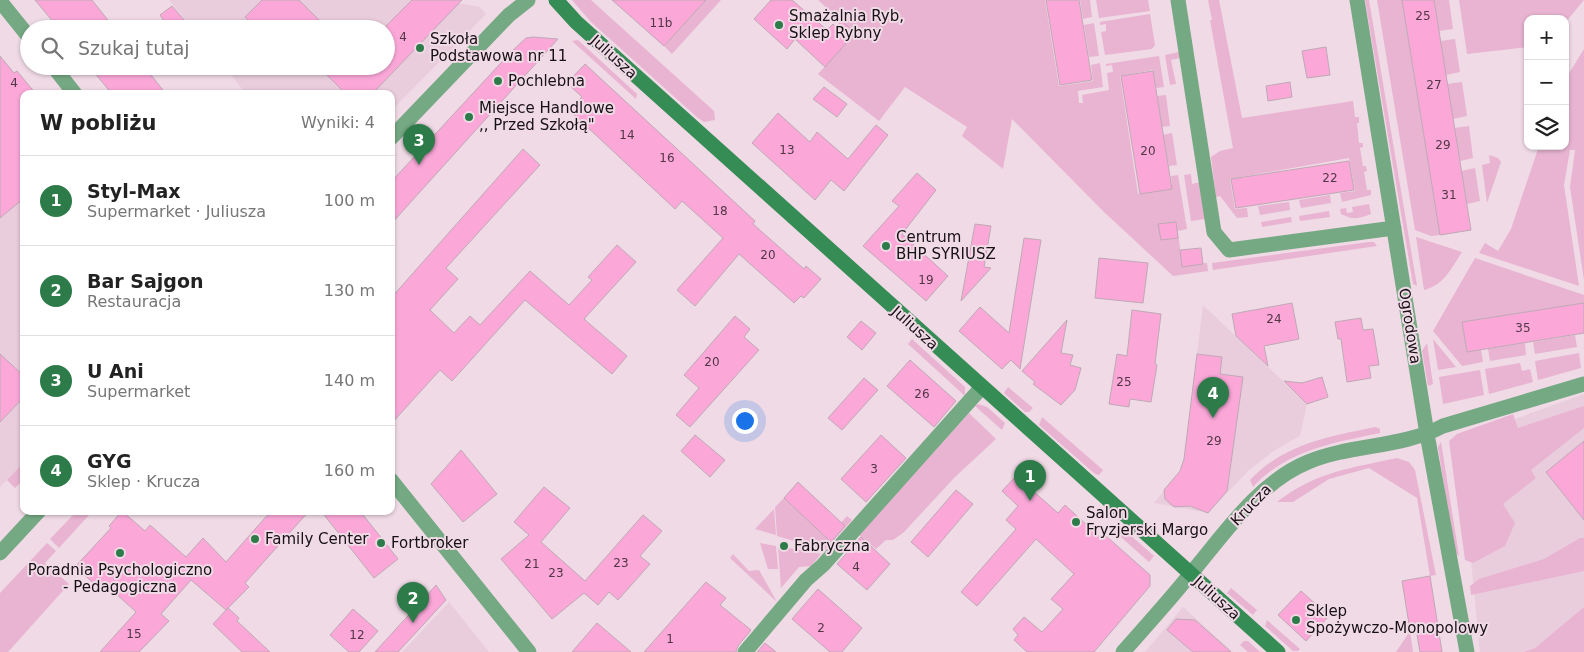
<!DOCTYPE html>
<html lang="pl">
<head>
<meta charset="utf-8">
<style>
	body { margin:0; font-family:"DejaVu Sans",sans-serif; background:#f6f6f6; color:#222 }
	.controls { position:absolute; right:15px; top:15px; display:grid; overflow:hidden; border-radius:10px; box-shadow:0 1px 4px #0004 }
	.controls button { width:45px; height:45px; display:grid; place-items:center; padding:0; border:0; border-bottom:1px solid #e0e0e0; background:#fff; color:#222; font:25px sans-serif }
	.you { position:absolute; left:744px; top:420px; width:18px; height:18px; margin:-12px; border:4px solid #fff; border-radius:50%; background:#1a73e8; box-shadow:0 0 0 8px #1a73e833 }
	.badge { display:grid; place-items:center; width:32px; height:32px; border-radius:50%; background:#2e7b4a; color:#fff; font-size:16px; font-weight:700 }
	.pin { position:absolute; translate:-50% -41px; filter:drop-shadow(0 1px 2px #0008) }
	.pin::after { content:''; position:absolute; top:26px; width:18px; height:15px; background:inherit; clip-path:polygon(0 0,100% 0,50% 100%) }
	.list { margin:0; padding:0; list-style:none }
	h2 { display:flex; justify-content:space-between; align-items:center; height:65px; margin:0; padding:0 20px; font-size:21px }
	h2 small { font-size:16px; font-weight:400; color:#767676 }
	.list li { display:grid; grid-template-columns:32px 1fr auto; gap:15px; align-items:center; box-sizing:border-box; height:90px; padding:0 20px; border-top:1px solid #e0e0e0 }
	.list b { display:block; font-size:19px; white-space:nowrap }
	.list p { margin:0; font-size:16px; white-space:nowrap; color:#767676 }
	.list em { font-size:16px; font-style:normal; color:#767676 }
	.icon { flex:none; width:28px; height:28px; fill:none; stroke:currentColor; stroke-width:2; stroke-linecap:round; stroke-linejoin:round }
	.map { position:relative; flex:none; width:1584px; height:652px; overflow:hidden }
	.search { position:absolute; background:#fff; box-shadow:0 1px 4px #0004; left:20px; top:20px; width:375px; height:55px; display:flex; align-items:center; gap:12px; box-sizing:border-box; padding:0 18px; border-radius:28px; color:#767676; font-size:19px }
	.panel { position:absolute; background:#fff; box-shadow:0 1px 4px #0004; left:20px; top:90px; width:375px; height:425px; border-radius:10px }
	.map>svg:first-child { display:block }
	.built { fill:#eacddd }
	.green { fill:#e8b4d1 }
	.building { fill:#fba8d9; stroke:#bea9b4 }
	.lines { fill:none; stroke-linecap:round; stroke-linejoin:round }
	.street { stroke:#75a983; stroke-width:15 }
	.secondary { stroke:#368c55; stroke-width:15 }
	.poi-dot { fill:#2e7b4a; stroke:#f0dae6; stroke-width:2 }
	.labels { text-anchor:middle; stroke-width:4; stroke-linejoin:round; paint-order:stroke }
	.number-label { font-size:12px; fill:#503645 }
	.poi-label { font-size:15px; fill:#171014; stroke:#f0dae6; text-anchor:start }
	.street-label { font-size:15px; fill:#171014; stroke:#f0dae6 }
</style>
</head>
<body>
<div class="map">
<svg width="1584" height="652" viewBox="0 0 1584 652">
	<rect width="100%" height="100%" fill="#f0dae6"/>
	<path class="built" d="M169,0H442L480,7L486,14L391,111V94H246L224,66H386V29H193Z
		M24,102V462L0,487V121Z
		M1203,305L1307,404L1300,436L1275,450L1249,470L1208,513L1154,503L1180,471L1184,459Z
		M1584,394V616L1541,652H1480L1459,439Z
		M449,602L489,652H402Z
		M1183,607L1233,652H1145Z"/>
	<path class="green" d="M572,0H591L714,111L715,120L704,122L698,118L591,22Z
		M706,0H721L672,54L664,46Z
		M818,0H1045L1059,86L1093,81L1091,65L1100,63L1103,87L1078,91L1079,103H1083L1082,95L1109,90L1107,73L1113,72L1112,65L1106,66V64L1159,56L1164,87L1156,88L1153,70L1120,76L1138,194L1172,189L1171,176L1178,175L1187,229L1178,231L1182,266L1207,263L1208,271L1173,276L1104,212L1012,119L1003,169L962,136L967,127L905,87L879,121L818,74L855,33Z
		M1080,0H1090L1092,17L1083,19Z
		M1096,0H1148L1150,11L1099,18Z
		M1208,0H1219L1242,118L1353,101L1355,117H1359V123H1357L1359,143H1363V147L1360,148L1363,166H1366L1367,171L1364,172L1367,190H1371V195L1342,202L1340,193L1355,191L1349,158L1230,179L1235,209L1247,208L1248,217L1237,218L1220,196L1216,197L1211,157L1220,151L1233,148L1210,20H1212Z
		M1365,0H1369L1417,286L1413,284Z
		M1377,0H1402L1440,235L1431,236L1415,230Z
		M1434,0H1449L1453,29L1439,31Z
		M1459,0H1584L1565,23V19H1528V47L1467,54Z
		M1150,14L1155,45L1152,49L1105,55L1101,32L1106,31V24L1100,25V22Z
		M1094,23L1099,56L1089,57L1084,25Z
		M1455,39L1460,72L1446,75L1440,41Z
		M578,40L637,94L636,99L572,41Z
		M1584,49V280L1570,187L1575,150H1570L1564,185L1579,286L1479,253L1485,243L1498,251L1511,229L1539,146H1565V80Z
		M1179,52L1180,58L1171,60L1176,84L1170,85L1165,55Z
		M1462,82L1467,116L1453,119L1447,84Z
		M1166,95L1170,126L1162,127L1157,96Z
		M1469,126L1473,158L1460,161L1454,128Z
		M1172,133L1177,165L1169,166L1163,135Z
		M1489,155L1498,158L1501,162L1487,203L1482,165L1490,163Z
		M1475,168L1480,201L1467,204L1461,171Z
		M1191,174L1192,184L1200,182L1205,219L1191,221L1184,175Z
		M1330,195L1331,203L1301,208L1299,200Z
		M1289,202L1290,210L1260,215L1258,206Z
		M1369,204L1371,214C1359,219 1353,220 1341,214L1340,209L1346,208L1347,213L1353,212L1352,207Z
		M1329,211L1330,217L1300,221L1299,216Z
		M1291,217L1292,222L1262,227L1261,222Z
		M1416,237L1462,252C1451,269 1444,285 1424,290Z
		M1369,242H1374L1377,246L1213,270L1212,263Z
		M1475,258L1584,295V303L1462,322L1467,352L1481,350L1483,362L1462,366L1433,331Z
		M1575,335L1577,347L1535,354L1533,342Z
		M912,339L965,387V396L908,344Z
		M1433,339L1456,367L1438,370Z
		M1427,343L1433,384L1428,386L1422,351Z
		M1525,343L1526,355L1490,361L1488,349Z
		M1579,353L1581,368L1538,380L1535,361Z
		M1520,363L1522,371L1530,369L1533,382L1489,394L1485,369Z
		M1480,370L1484,395L1443,404L1439,377Z
		M1008,387L1033,408L1029,412H1025L1004,393Z
		M978,404L987,407L1005,423L1002,430L975,406Z
		M1584,406V428L1531,470L1536,478L1503,504L1515,523L1505,546L1473,563L1465,560L1449,441L1457,434L1513,414L1518,428Z
		M969,413L996,439L955,477L904,532L893,540H886L876,549L859,535Z
		M1042,417L1103,470L1099,475L1095,474L1039,425Z
		M1376,427L1380,429V433C1333,443 1287,450 1253,487L1250,480C1284,444 1330,436 1376,427Z
		M1441,442L1459,556L1455,552L1438,447Z
		M1397,458L1409,462L1415,470L1436,575L1430,576L1417,498L1369,468L1329,479L1293,502H1277C1315,472 1351,468 1397,458Z
		M24,462V479L15,488L7,480Z
		M784,498L827,538L847,516L852,520L825,550L777,536L775,507Z
		M774,509L776,535L755,529Z
		M77,511H85L89,515L59,548L50,539Z
		M1117,527H1121L1154,556L1149,562L1114,531Z
		M1580,538H1584V571L1471,595L1470,586L1479,579L1544,559Z
		M47,543L56,551L45,563L69,584L8,652H0V593Z
		M760,543L776,546L778,569H768Z
		M778,546L821,554L811,566L799,567L781,588Z
		M733,554L749,571L759,570L777,602L730,558Z
		M1231,588L1257,610L1253,615L1227,593Z
		M1584,607V652H1524L1535,648Z
		M1267,620L1300,649L1298,651H1293L1265,626Z
		M1410,631L1413,652H1396Z
		M1244,641H1248L1260,652H1248L1240,645Z"/>
	<path class="building" d="M35,0H92L115,29H59Z
		M262,0H299L328,29H257L245,17Z
		M412,0H462L372,94H346L318,66H386V26Z
		M612,0H706L664,46Z
		M771,0H792L827,30L833,24L836,27L842,21L855,33L825,67L795,39L787,49L754,19Z
		M1046,0H1079L1092,80L1060,85Z
		M1402,0H1434L1471,230L1440,235Z
		M172,6L192,29H169L160,15Z
		M533,37L558,39L391,224V182L511,52L526,38Z
		M1326,47L1330,75L1307,78L1302,51Z
		M0,56L14,73L17,71L36,94H24V198L0,218Z
		M585,64L755,221L753,224L804,269L806,266L821,279L804,298L801,296L794,303L739,254L695,306L677,290L723,238L682,201L675,209L569,110L582,97L567,83Z
		M89,66H144L166,94H112Z
		M1153,71L1172,189L1140,194L1121,76Z
		M1290,82L1292,97L1268,101L1266,86Z
		M824,87L847,104L837,117L813,99Z
		M778,113L810,142L817,132L848,159L876,125L888,135L844,191L831,180L815,200L752,143Z
		M523,149L540,165L446,268L458,279L430,310L454,333L470,316L480,325L530,271L569,305L592,280L588,277L617,245L636,262L584,319L627,356L612,374L525,300L452,381L440,370L391,424V298Z
		M1349,161L1354,190L1236,208L1231,179Z
		M917,173L936,190L902,234L948,276L926,301L863,246L899,206L892,201Z
		M1176,222L1178,238L1161,240L1158,224Z
		M975,224L991,226L984,267L991,268L961,301Z
		M1024,238L1041,240L1020,369L1011,360L1002,369L959,331L980,307L1009,333Z
		M1201,248L1203,264L1182,267L1180,250Z
		M1099,258L1148,263L1143,303L1095,298Z
		M1292,303L1299,339L1264,346L1268,366L1236,336L1232,314Z
		M1584,303V333L1467,352L1462,322Z
		M1132,310L1161,314L1155,364L1157,365L1151,402L1130,399L1129,407L1109,404L1117,354L1127,356Z
		M735,316L750,329L744,337L759,350L690,427L676,415L699,388L684,375Z
		M1361,318L1363,330L1373,329L1379,365L1369,366L1371,378L1347,382L1341,339H1338L1335,322Z
		M1067,320L1061,353L1073,355L1070,365L1081,368L1075,390L1061,405L1033,384L1035,382L1022,371Z
		M861,321L876,333L862,350L847,337Z
		M0,354L24,376V397L0,422Z
		M1197,354L1222,357L1220,374L1243,377L1227,491L1208,513L1190,506L1174,507L1165,499L1164,490L1180,471L1184,459Z
		M910,360L956,401L934,427L887,386Z
		M1322,377L1328,397L1307,404L1284,381L1302,383Z
		M864,378L878,390L842,430L828,418Z
		M695,435L725,460L710,477L681,451Z
		M881,435L906,458L866,502L841,479Z
		M1584,441V520L1546,472Z
		M461,450L497,494L463,522L431,484Z
		M1016,476L1058,513L1065,505L1103,540L1106,536L1150,575V586L1094,652H1027L1014,640L1018,635L1013,629L1024,617L1042,632L1063,609L1051,599L1074,574L1036,539L977,606L961,592L1016,529L1006,520L1018,506L1002,491Z
		M798,482L845,526L831,542L784,498Z
		M544,487L570,508L541,542L585,581L643,515L662,531L640,556L650,564L618,600L609,592L598,605L584,593L552,619L501,559L529,535L514,522Z
		M956,490L973,504L928,557L911,542Z
		M122,511L145,531L150,525L186,557L203,538L226,562L271,511H309L245,583L249,587L226,610L191,580L161,614L169,621L139,652H100L136,612L103,582L98,587L75,567L111,528L109,526Z
		M321,511H360L398,559L374,578Z
		M861,537L890,564L867,590L837,564Z
		M1430,576L1442,652H1420L1415,623L1409,624L1402,581Z
		M706,582L726,598L720,605L751,630L738,646L736,652H644Z
		M436,585L446,600L398,652H375Z
		M818,589L862,628L842,652H830L792,619Z
		M1301,591L1329,616L1306,641L1278,615Z
		M228,608L239,618L237,621L270,652H242L213,624Z
		M353,609L378,631L359,652H349L330,635Z
		M1176,619L1195,620L1231,652H1193L1167,630Z
		M597,623L631,652H572Z
		M765,643L776,652H757Z"/>
	<g class="lines">
		<path class="street" d="M1178,0L1214,232L1229,250L1394,228
			M1357,0L1427,434L1467,652
			M0,1L29,37
			M53,66L75,94
			M391,138L509,15L528,0
			M391,480L529,652
			M0,553L39,511
			M745,652L806,580L823,565L982,387
			M1123,652C1145,627 1167,603 1188,577C1223,536 1257,483 1308,462C1351,444 1402,448 1443,426L1584,384"/>
		<path class="secondary" d="M556,0L576,22L1278,652"/>
	</g>
	<g class="poi-dot">
		<circle cx="779" cy="25" r="5"/>
		<circle cx="420" cy="48" r="5"/>
		<circle cx="498" cy="81" r="5"/>
		<circle cx="469" cy="117" r="5"/>
		<circle cx="886" cy="246" r="5"/>
		<circle cx="1076" cy="522" r="5"/>
		<circle cx="255" cy="539" r="5"/>
		<circle cx="381" cy="543" r="5"/>
		<circle cx="784" cy="546" r="5"/>
		<circle cx="120" cy="553" r="5"/>
		<circle cx="1296" cy="620" r="5"/>
	</g>
	<g class="labels">
		<g class="number-label">
			<text x="1423" y="20">25</text>
			<text x="661" y="27">11b</text>
			<text x="403" y="41">4</text>
			<text x="14" y="87">4</text>
			<text x="1434" y="89">27</text>
			<text x="627" y="139">14</text>
			<text x="1443" y="149">29</text>
			<text x="787" y="154">13</text>
			<text x="1148" y="155">20</text>
			<text x="667" y="162">16</text>
			<text x="1330" y="182">22</text>
			<text x="1449" y="199">31</text>
			<text x="720" y="215">18</text>
			<text x="768" y="259">20</text>
			<text x="926" y="284">19</text>
			<text x="1274" y="323">24</text>
			<text x="1523" y="332">35</text>
			<text x="712" y="366">20</text>
			<text x="1124" y="386">25</text>
			<text x="922" y="398">26</text>
			<text x="1214" y="445">29</text>
			<text x="874" y="473">3</text>
			<text x="621" y="567">23</text>
			<text x="532" y="568">21</text>
			<text x="856" y="571">4</text>
			<text x="556" y="577">23</text>
			<text x="821" y="632">2</text>
			<text x="134" y="638">15</text>
			<text x="357" y="639">12</text>
			<text x="670" y="643">1</text>
		</g>
		<g class="poi-label">
			<text x="789" y="21">Smażalnia Ryb,<tspan x="789" dy="17">Sklep Rybny</tspan></text>
			<text x="430" y="44">Szkoła<tspan x="430" dy="17">Podstawowa nr 11</tspan></text>
			<text x="508" y="86">Pochlebna</text>
			<text x="479" y="113">Miejsce Handlowe<tspan x="479" dy="17">,, Przed Szkołą"</tspan></text>
			<text x="896" y="242">Centrum<tspan x="896" dy="17">BHP SYRIUSZ</tspan></text>
			<text x="1086" y="518">Salon<tspan x="1086" dy="17">Fryzjerski Margo</tspan></text>
			<text x="265" y="544">Family Center</text>
			<text x="391" y="548">Fortbroker</text>
			<text x="794" y="551">Fabryczna</text>
			<text x="120" y="575" text-anchor="middle">Poradnia Psychologiczno<tspan x="120" dy="17">- Pedagogiczna</tspan></text>
			<text x="1306" y="616">Sklep<tspan x="1306" dy="17">Spożywczo-Monopolowy</tspan></text>
		</g>
		<g class="street-label">
			<text transform="translate(614 57) rotate(42)" y="5">Juliusza</text>
			<text transform="translate(1410 326) rotate(81)" y="5">Ogrodowa</text>
			<text transform="translate(915 328) rotate(42)" y="5">Juliusza</text>
			<text transform="translate(1251 505) rotate(-46)" y="5">Krucza</text>
			<text transform="translate(1217 598) rotate(42)" y="5">Juliusza</text>
		</g>
	</g>
</svg>
<div class="controls">
<button>+</button>
<button>−</button>
<button><svg class="icon" aria-label="layers" viewBox="0 0 24 24"><path d="M12 4l9 5-9 5-9-5zM3 14l9 5 9-5"/></svg></button>
</div>
<div class="you"></div>
<div class="pin badge" style="left:1030px;top:501px">1</div>
<div class="pin badge" style="left:413px;top:623px">2</div>
<div class="pin badge" style="left:419px;top:165px">3</div>
<div class="pin badge" style="left:1213px;top:418px">4</div>
<div class="search"><svg class="icon" aria-label="search" viewBox="0 0 24 24"><circle cx="10" cy="10" r="6"/><path d="M15 15l6 6"/></svg>Szukaj tutaj</div>
<section class="panel">
<h2>W pobliżu<small>Wyniki: 4</small></h2>
<ul class="list">
<li><span class="badge">1</span><div><b>Styl-Max</b><p>Supermarket · Juliusza</p></div><em>100 m</em></li>
<li><span class="badge">2</span><div><b>Bar Sajgon</b><p>Restauracja</p></div><em>130 m</em></li>
<li><span class="badge">3</span><div><b>U Ani</b><p>Supermarket</p></div><em>140 m</em></li>
<li><span class="badge">4</span><div><b>GYG</b><p>Sklep · Krucza</p></div><em>160 m</em></li>
</ul>
</section>
</div>
</body>
</html>
